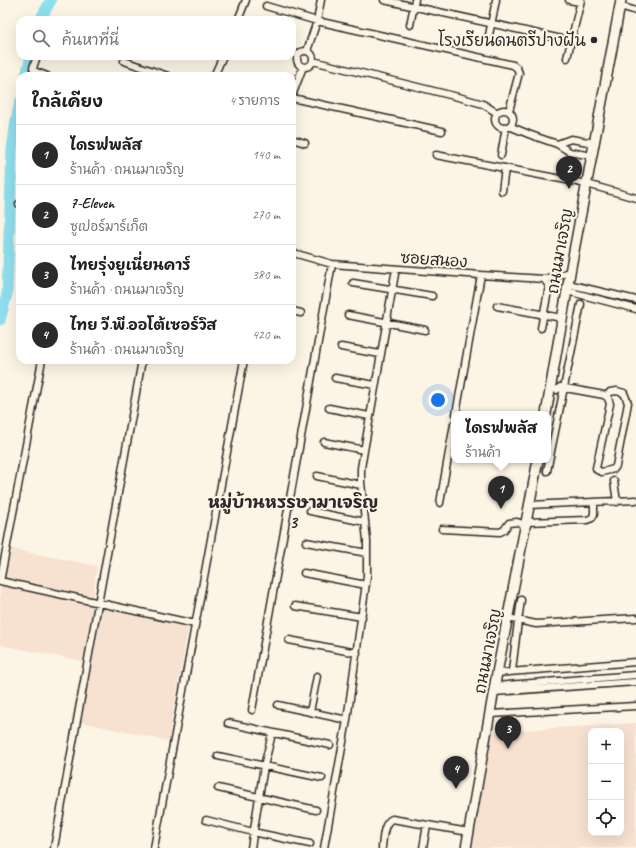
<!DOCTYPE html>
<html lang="th">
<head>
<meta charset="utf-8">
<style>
	body { margin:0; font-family:Caveat,"Playpen Sans Thai",sans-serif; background:#f6f6f6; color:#202124 }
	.controls { position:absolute; right:12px; bottom:12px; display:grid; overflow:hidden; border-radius:8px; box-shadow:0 4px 16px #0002 }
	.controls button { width:36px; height:36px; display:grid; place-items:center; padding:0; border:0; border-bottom:1px solid #e0e0e0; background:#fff; color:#202124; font:20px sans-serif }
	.you { position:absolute; left:438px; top:400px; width:14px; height:14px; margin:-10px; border:3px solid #fff; border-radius:50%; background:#1a73e8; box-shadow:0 0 0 6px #1a73e833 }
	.badge { display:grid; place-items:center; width:26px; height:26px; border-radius:50%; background:#2b2b2b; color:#fff; font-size:13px; font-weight:700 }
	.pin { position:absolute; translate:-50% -33px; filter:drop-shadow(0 1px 2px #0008) }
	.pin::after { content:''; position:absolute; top:21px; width:14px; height:12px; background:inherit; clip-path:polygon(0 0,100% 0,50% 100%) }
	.popup { position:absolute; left:451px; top:411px; width:100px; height:52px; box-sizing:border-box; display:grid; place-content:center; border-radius:8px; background:#fff; filter:drop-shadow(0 1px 3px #0005); font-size:13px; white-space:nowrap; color:#757577 }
	.popup b { font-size:15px; color:#202124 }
	.popup::after { content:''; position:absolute; left:50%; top:100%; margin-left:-8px; border:8px solid transparent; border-top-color:#fff }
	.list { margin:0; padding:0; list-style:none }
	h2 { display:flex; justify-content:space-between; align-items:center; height:52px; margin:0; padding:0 16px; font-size:17px }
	h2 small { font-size:13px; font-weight:400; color:#757577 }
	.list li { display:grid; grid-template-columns:26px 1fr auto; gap:12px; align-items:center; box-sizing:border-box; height:60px; padding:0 16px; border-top:1px solid #e0e0e0 }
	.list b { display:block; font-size:15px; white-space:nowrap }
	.list p { margin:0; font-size:13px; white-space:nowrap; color:#757577 }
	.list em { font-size:13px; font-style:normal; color:#757577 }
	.icon { flex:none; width:22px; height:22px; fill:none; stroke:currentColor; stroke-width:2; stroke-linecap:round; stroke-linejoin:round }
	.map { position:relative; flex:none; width:636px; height:848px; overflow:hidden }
	.search { position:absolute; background:#fff; box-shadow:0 4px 16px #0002; left:16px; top:16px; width:280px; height:44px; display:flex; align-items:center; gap:10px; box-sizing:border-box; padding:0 14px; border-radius:12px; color:#757577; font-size:15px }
	.panel { position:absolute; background:#fff; box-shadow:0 4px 16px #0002; left:16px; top:72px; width:280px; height:292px; border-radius:12px }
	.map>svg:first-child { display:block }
	.built { fill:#f7e2d1; fill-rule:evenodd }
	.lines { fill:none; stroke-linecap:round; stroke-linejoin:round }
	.river { stroke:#8fdeed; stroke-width:11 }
	.street-casing { stroke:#2b2b2b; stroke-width:9 }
	.secondary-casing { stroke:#2b2b2b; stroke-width:12 }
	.street { stroke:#fcf5e5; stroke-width:6 }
	.secondary { stroke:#fcf5e5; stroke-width:9 }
	.poi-dot { fill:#2b2b2b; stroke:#fcf5e5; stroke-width:1.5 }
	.labels { text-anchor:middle; stroke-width:4; stroke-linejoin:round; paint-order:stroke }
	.poi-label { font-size:16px; fill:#2b2b2b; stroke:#fcf5e5; text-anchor:end }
	.street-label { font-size:16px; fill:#2b2b2b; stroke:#fcf5e5 }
	.neighbourhood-label { font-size:17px; font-weight:bold; fill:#2b2b2b; stroke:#fcf5e5 }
</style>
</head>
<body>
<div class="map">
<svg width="636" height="848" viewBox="0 0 636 848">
	<rect width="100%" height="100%" fill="#fcf5e5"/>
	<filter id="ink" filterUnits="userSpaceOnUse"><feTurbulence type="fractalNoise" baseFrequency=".025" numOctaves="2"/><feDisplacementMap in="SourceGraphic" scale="8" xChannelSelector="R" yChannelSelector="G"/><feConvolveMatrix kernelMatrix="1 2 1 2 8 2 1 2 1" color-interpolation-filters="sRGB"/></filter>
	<g filter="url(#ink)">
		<path class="built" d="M7,548L97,566L92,602L189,624L168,741L71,720L82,661L0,645V585Z
			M636,723V848H470L489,732ZM591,731H621V833H591Z"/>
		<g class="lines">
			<path class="river" d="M40,20L51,0
				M26,76L31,56
				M0,320L7,294L12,150L16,120L20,102"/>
			<g class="street-casing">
				<path id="street" d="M384,0L571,41
					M569,0L580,2
					M266,6L317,21L513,65L517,68L519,73L509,111
					M620,6L636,11
					M238,20L246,0
					M410,25L415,0
					M488,40L496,0
					M297 59a8 8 0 1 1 16 0a8 8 0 1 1-16 0Z
					M307,51L317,21L321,0
					M37,56L33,68L34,71L47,76
					M567,58L581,0
					M124,61L168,76
					M313,61L462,98L483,104L497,113
					M214,76L223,56
					M292,96L303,67
					M292,98L442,131
					M495 119a9 9 0 1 1 18 0a9 9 0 1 1-18 0Z
					M509,126L531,135L557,144L570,152L592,156
					M292,139L305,143
					M557,144L571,139L594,143
					M436,155L587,184L636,198
					M501,155L506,127
					M502,191L505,168
					M19,204H20
					M297,254L332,264L481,275L544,279L570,272
					M353,283L432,296
					M568,284L636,300
					M567,291L636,309
					M497,306L562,318
					M292,311L301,313
					M348,315L425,330
					M541,328L549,286L544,279
					M341,347L380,354
					M335,378L375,385
					M551,388L557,390L560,387L604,395L608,398L610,404L596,468L597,470L602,472L614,469L616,466L628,403L624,393L617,391L610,392L607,396
					M329,408L369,416
					M456,414L481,275
					M324,442L364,450
					M547,471L581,304
					M317,476L361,485
					M614,481L617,502
					M440,503L454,424
					M529,505L636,500
					M310,511L365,522
					M526,522L587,520L592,518L594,514V503
					M442,529L500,532L504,530L509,523L517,522L526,525
					M306,542L367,553
					M304,573L366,585
					M0,581L195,624
					M0,582L42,360
					M295,606L362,617
					M508,618L536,624L636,618
					M289,640L357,653
					M512,671L518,621L521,600
					M497,673L636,662
					M495,686L636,675
					M494,692L636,682
					M278,705L347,720
					M252,710L332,264
					M310,712L317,676
					M490,714L636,706
					M228,723L330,745
					M218,756L322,778
					M218,788L316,810
					M206,820L253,832L310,844
					M54,848L142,360
					M154,848L244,360
					M251,848L264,766L272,734
					M324,848L347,720L367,576V541L361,482V468L395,274
					M382,848C383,839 383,823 392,819L469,832
					M423,848L427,825"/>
			</g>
			<g class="secondary-casing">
				<path id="secondary" d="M546,414L571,267L621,0
					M466,848L497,673L538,460"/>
			</g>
			<use href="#street" class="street"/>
			<use href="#secondary" class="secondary"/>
		</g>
	</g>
	<circle class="poi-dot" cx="594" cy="40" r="4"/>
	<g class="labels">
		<g class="poi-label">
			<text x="586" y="46">โรงเรียนดนตรีปางฝัน</text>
		</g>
		<g class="street-label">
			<text transform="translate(559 251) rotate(-80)" y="6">ถนนมาเจริญ</text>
			<text transform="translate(434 259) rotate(4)" y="6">ซอยสนอง</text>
			<text transform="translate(487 651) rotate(-79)" y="6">ถนนมาเจริญ</text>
		</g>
		<g class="neighbourhood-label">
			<text x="293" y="508">หมู่บ้านหรรษามาเจริญ<tspan x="293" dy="20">3</tspan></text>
		</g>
	</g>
</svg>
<div class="controls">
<button>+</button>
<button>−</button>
<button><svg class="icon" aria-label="locate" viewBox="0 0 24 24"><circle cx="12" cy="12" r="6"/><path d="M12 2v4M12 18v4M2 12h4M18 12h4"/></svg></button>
</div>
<div class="you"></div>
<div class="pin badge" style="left:501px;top:509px">1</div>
<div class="popup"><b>ไดรฟพลัส</b>ร้านค้า</div>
<div class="pin badge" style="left:569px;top:189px">2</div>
<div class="pin badge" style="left:508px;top:749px">3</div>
<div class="pin badge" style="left:456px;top:789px">4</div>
<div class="search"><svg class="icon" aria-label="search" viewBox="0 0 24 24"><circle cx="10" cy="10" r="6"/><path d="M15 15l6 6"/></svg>ค้นหาที่นี่</div>
<section class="panel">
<h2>ใกล้เคียง<small>4 รายการ</small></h2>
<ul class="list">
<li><span class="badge">1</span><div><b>ไดรฟพลัส</b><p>ร้านค้า · ถนนมาเจริญ</p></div><em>140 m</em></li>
<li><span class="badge">2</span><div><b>7-Eleven</b><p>ซูเปอร์มาร์เก็ต</p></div><em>270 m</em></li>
<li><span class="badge">3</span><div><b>ไทยรุ่งยูเนี่ยนคาร์</b><p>ร้านค้า · ถนนมาเจริญ</p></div><em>380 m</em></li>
<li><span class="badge">4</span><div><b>ไทย วี.พี.ออโต้เซอร์วิส</b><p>ร้านค้า · ถนนมาเจริญ</p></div><em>420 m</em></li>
</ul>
</section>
</div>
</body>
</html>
